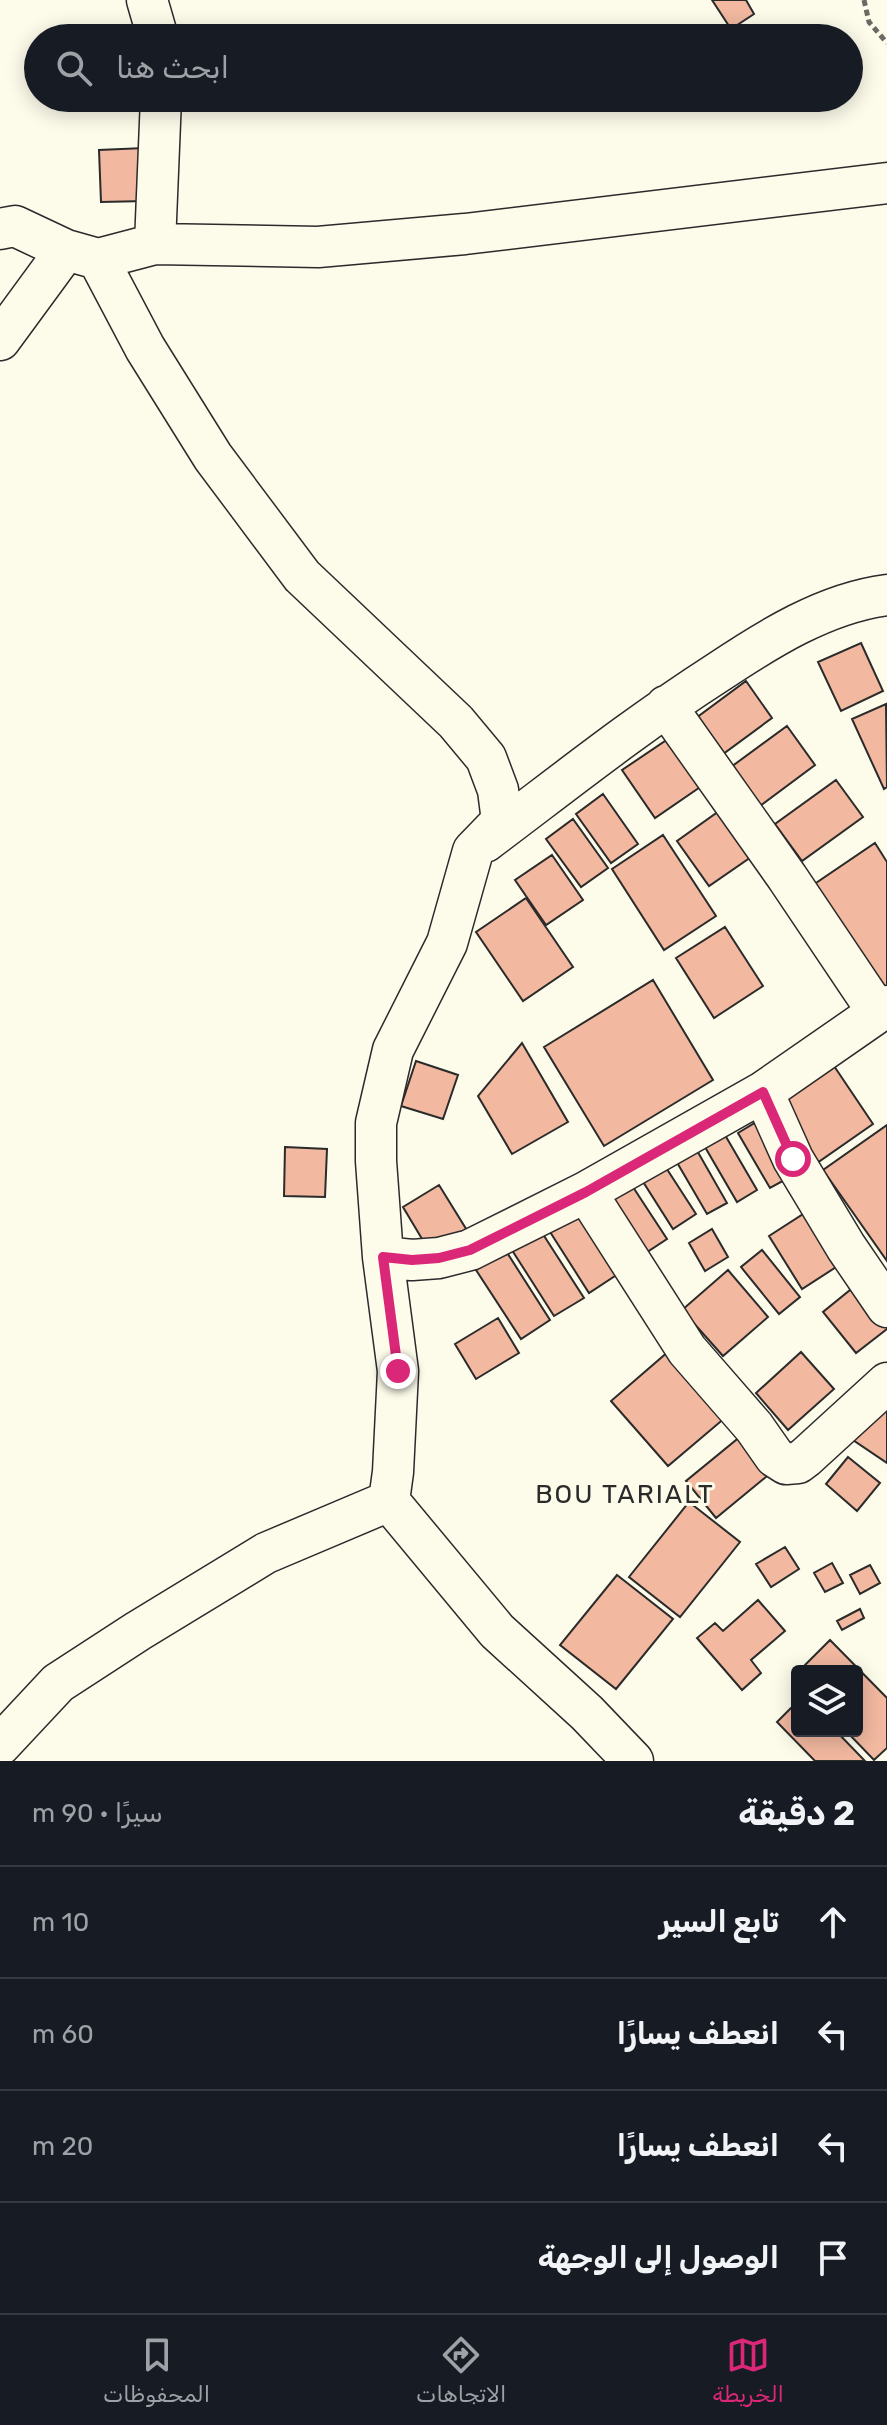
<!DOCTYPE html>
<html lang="ar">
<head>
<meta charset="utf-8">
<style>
	body { margin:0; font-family:Rubik,Vazirmatn,sans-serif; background:#20242c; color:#f1f3f6; direction:rtl }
	.controls { position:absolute; right:24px; bottom:24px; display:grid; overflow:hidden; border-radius:8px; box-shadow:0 4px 20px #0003 }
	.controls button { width:72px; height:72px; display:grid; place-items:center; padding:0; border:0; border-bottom:2px solid #363941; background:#171b24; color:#f1f3f6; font:40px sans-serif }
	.stop { position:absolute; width:24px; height:24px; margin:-18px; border:6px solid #db2777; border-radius:50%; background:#fff }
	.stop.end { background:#db2777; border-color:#fff; box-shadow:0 2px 8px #0008 }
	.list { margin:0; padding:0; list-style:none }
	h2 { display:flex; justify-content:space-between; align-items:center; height:104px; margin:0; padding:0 32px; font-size:34px }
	h2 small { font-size:26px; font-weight:400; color:#9ea1a6 }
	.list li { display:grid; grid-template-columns:52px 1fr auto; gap:24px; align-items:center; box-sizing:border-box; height:112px; padding:0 32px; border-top:2px solid #363941 }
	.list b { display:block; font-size:30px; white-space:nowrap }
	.list em { font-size:26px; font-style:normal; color:#9ea1a6 }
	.icon { flex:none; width:44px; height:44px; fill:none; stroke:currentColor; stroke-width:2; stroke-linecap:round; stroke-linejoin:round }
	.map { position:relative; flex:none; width:887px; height:1761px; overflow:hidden; direction:ltr }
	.search { position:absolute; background:#171b24; box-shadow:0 4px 20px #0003; left:24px; right:24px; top:24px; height:88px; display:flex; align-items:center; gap:20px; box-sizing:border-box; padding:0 28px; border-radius:44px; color:#9ea1a6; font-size:30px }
	.sheet { height:552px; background:#171b24 }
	nav { display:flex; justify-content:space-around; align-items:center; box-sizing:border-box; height:112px; border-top:2px solid #363941; background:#171b24; font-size:22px; color:#9ea1a6 }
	nav a { display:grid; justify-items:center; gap:4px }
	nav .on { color:#db2777 }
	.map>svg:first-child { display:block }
	.building { fill:#f2b8a0; stroke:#2b2b2b; stroke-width:2 }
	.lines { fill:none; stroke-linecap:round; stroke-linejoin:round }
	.minor-casing { stroke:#2b2b2b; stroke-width:43 }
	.path { stroke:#6a6964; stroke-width:5; stroke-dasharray:6 4; stroke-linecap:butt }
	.minor { stroke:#fdfbea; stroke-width:40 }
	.route { stroke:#db2777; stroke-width:10 }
	.labels { text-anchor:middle; stroke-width:6; stroke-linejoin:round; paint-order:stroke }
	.quarter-label { font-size:26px; letter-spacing:2px; fill:#2b2b2b; stroke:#fdfbea }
</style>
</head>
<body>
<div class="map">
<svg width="887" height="1761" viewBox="0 0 887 1761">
	<rect width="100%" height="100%" fill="#fdfbea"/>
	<path class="building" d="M712,0H746L754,14L731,29Z
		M144,148L146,201L101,202L99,150Z
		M861,643L883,691L841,711L818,662Z
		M746,681L772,718L719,757L692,721Z
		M886,704L887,787L884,789L852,719Z
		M787,726L815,765L760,806L731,767Z
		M674,735L706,783L655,818L622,770Z
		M836,780L863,817L802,861L775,824Z
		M603,794L638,844L611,863L576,814Z
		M722,809L754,855L709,886L677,841Z
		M573,819L608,868L581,887L546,839Z
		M663,835L716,916L664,950L612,869Z
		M875,843L887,862V995L813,885Z
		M552,855L583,900L546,925L515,880Z
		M526,898L573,967L523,1001L476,932Z
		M725,927L763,986L714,1018L676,958Z
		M653,980L713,1080L604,1146L544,1047Z
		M522,1043L568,1122L512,1154L478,1096Z
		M830,1060L873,1124L817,1163L773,1099Z
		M416,1061L458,1075L443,1119L401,1106Z
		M758,1121L790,1177L770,1188L738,1133Z
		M887,1125V1261L823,1170Z
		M725,1135L757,1190L737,1202L705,1147Z
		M285,1147L327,1149L325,1197L284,1196Z
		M695,1147L727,1203L707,1214L675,1159Z
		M663,1163L696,1214L673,1229L640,1177Z
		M631,1184L667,1239L641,1256L605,1201Z
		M439,1185L468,1232L431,1254L403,1207Z
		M574,1205L618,1274L589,1293L545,1224Z
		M811,1209L844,1262L802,1289L769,1236Z
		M539,1228L584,1298L554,1316L510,1247Z
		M712,1229L728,1257L705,1271L689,1243Z
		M762,1250L800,1297L779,1314L741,1267Z
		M506,1251L550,1320L521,1339L476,1270Z
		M728,1270L768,1317L723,1356L682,1310Z
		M855,1286L887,1325V1329L856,1353L823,1312Z
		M498,1318L519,1353L476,1379L455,1344Z
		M669,1351L726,1417L668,1466L611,1401Z
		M801,1352L834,1389L788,1430L756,1393Z
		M887,1403V1463L853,1440Z
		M741,1436L772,1472L716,1518L686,1481Z
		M848,1457L880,1483L857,1511L826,1484Z
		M689,1502L740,1542L680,1617L629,1577Z
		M785,1547L799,1569L771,1587L756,1564Z
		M832,1563L843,1583L825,1592L814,1573Z
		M870,1565L880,1583L860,1594L850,1575Z
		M617,1575L673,1619L616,1689L560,1645Z
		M758,1600L785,1631L751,1660L761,1673L742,1690L697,1638L715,1623L723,1631Z
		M860,1609L864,1618L842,1630L837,1621Z
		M830,1640L887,1698V1748L874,1760L846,1731H857V1671H799Z
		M797,1702V1731H836L865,1761H815L777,1722Z"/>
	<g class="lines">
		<g class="minor-casing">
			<path id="minor" d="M147,0L158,38
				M0,229L15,226L66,250L98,259L155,244L318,247L465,234L887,183
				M155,244L161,98
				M98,259L145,348L213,457L302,576L456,722L486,758L498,790L502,821L473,851L447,943L393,1050L376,1123V1161L383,1257L398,1371L393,1472L389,1501L497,1631L587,1713L633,1761
				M0,340L66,250
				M666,706L787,877L877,1011
				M485,842C561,785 636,725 717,673C768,639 825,603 887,595
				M763,1092L793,1159L846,1247L887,1307
				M586,1192L687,1350L754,1427L775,1457L786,1464L798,1463L806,1457L887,1383
				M383,1257L412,1260L439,1258L470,1250L586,1192L763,1092L887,1006
				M0,1745L58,1683L138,1631L266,1553L389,1501"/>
		</g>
		<path class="path" d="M864,0L869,22L887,43"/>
		<use href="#minor" class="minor"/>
	</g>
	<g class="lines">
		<path class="route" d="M398,1371L383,1257L412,1260L439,1258L470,1250L586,1192L763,1092L793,1159"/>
	</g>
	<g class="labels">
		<g class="quarter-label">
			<text x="625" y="1503">BOU TARIALT</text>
		</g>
	</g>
</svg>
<div class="controls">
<button><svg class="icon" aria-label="layers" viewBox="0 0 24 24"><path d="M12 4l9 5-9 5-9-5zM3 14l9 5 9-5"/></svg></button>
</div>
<div class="stop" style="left:793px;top:1159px"></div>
<div class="stop end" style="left:398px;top:1371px"></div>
<div class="search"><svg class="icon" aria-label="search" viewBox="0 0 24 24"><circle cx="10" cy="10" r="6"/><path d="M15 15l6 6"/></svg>ابحث هنا</div>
</div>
<section class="sheet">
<h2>2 دقيقة<small>سيرًا · 90 m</small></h2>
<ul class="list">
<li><svg class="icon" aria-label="ahead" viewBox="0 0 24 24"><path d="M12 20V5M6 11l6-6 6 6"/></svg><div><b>تابع السير</b></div><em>10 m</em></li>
<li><svg class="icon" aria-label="left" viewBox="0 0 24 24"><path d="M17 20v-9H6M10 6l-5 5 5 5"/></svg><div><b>انعطف يسارًا</b></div><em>60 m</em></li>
<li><svg class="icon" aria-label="left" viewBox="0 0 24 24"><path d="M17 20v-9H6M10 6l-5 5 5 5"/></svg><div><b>انعطف يسارًا</b></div><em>20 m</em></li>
<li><svg class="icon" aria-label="arrive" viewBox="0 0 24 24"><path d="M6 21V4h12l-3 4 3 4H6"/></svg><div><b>الوصول إلى الوجهة</b></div></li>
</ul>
</section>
<nav>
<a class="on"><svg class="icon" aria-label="map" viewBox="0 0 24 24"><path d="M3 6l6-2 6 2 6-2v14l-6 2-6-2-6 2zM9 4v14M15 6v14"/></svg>الخريطة</a>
<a><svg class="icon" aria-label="directions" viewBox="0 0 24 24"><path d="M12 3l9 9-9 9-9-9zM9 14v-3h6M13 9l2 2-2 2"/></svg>الاتجاهات</a>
<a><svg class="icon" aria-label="saved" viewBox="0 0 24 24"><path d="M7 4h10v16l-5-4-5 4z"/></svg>المحفوظات</a>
</nav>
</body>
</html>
